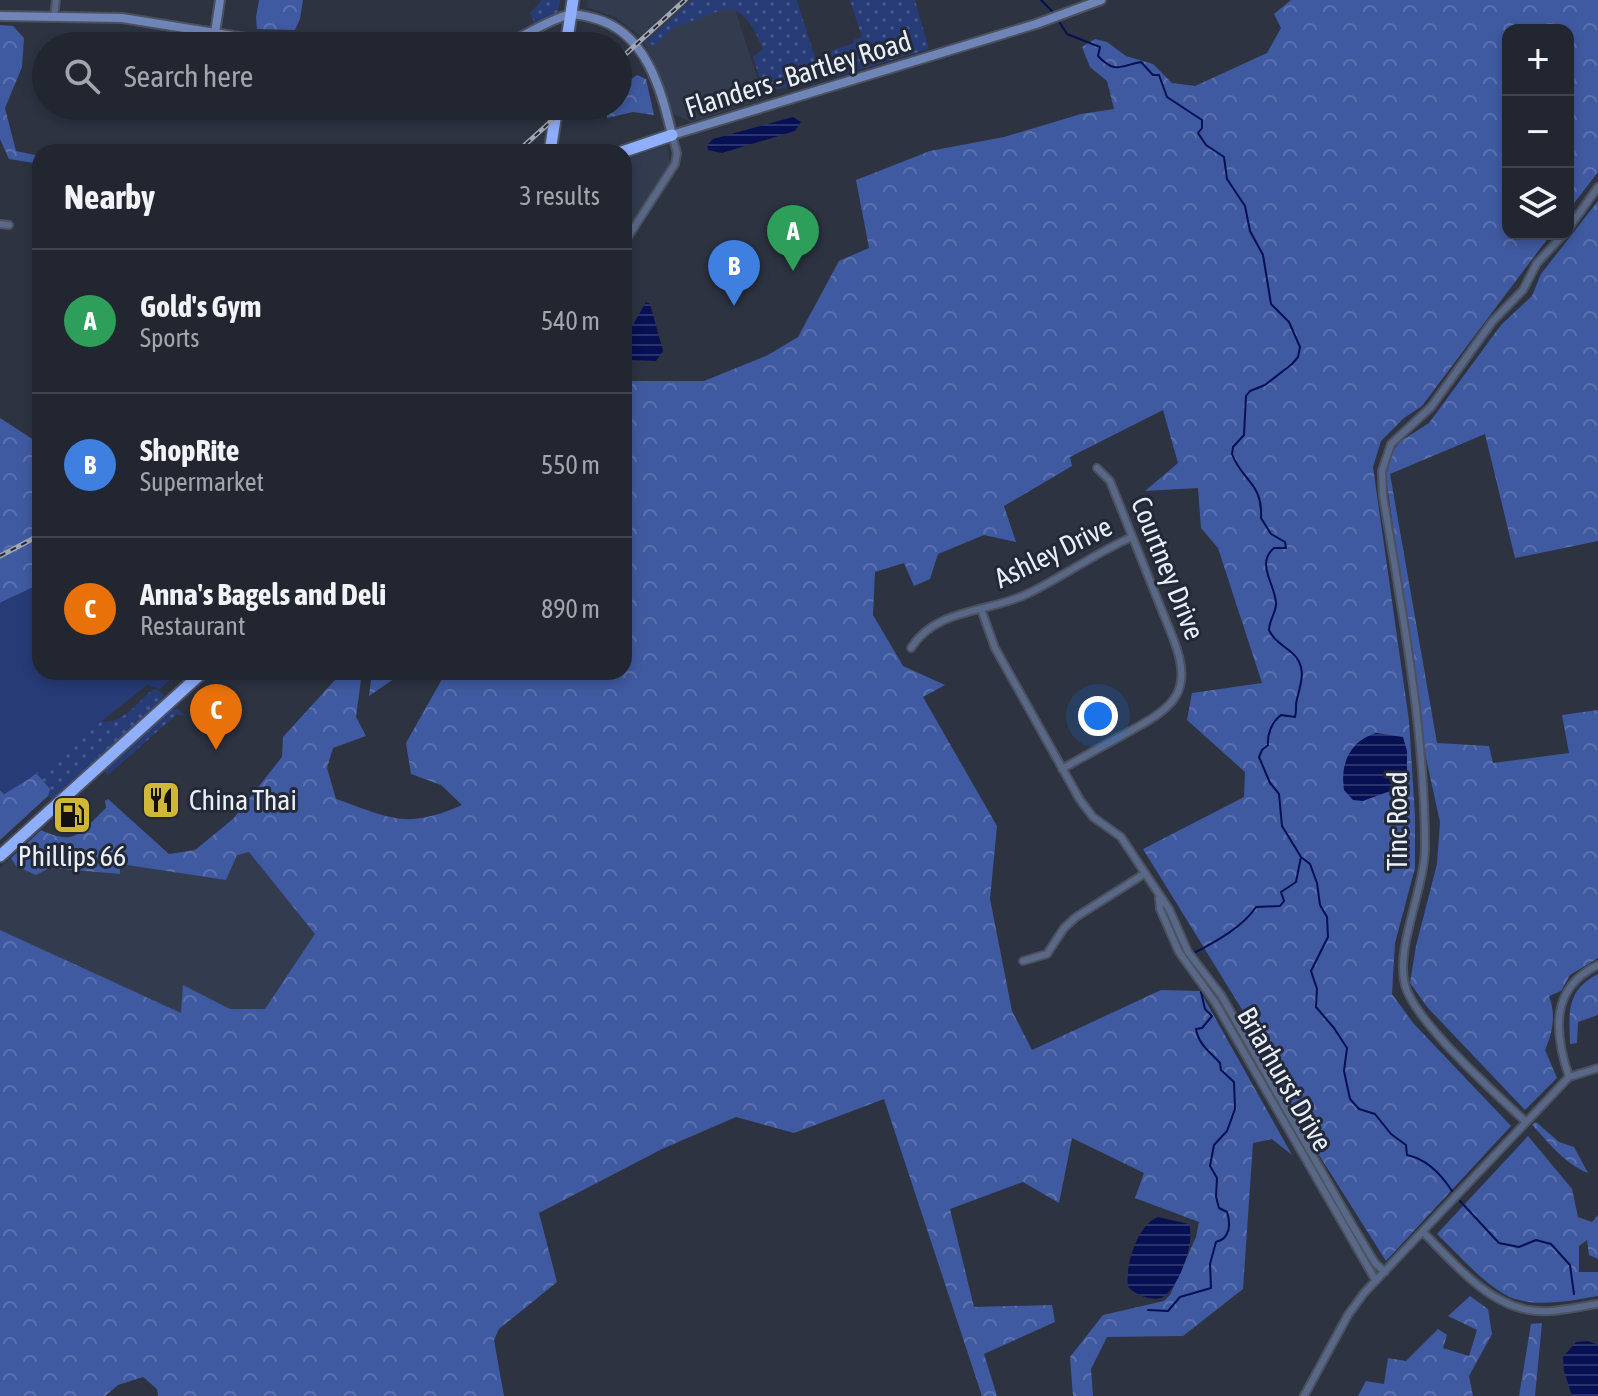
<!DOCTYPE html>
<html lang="en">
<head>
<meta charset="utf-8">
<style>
	body { margin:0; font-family:"Asap Condensed",sans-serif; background:#2a2e39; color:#f1f3f6 }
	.controls { position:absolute; right:24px; top:24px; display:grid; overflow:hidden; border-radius:16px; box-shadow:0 4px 12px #0003 }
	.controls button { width:72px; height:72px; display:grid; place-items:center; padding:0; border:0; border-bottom:2px solid #3f434d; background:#222631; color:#f1f3f6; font:40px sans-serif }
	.you { position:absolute; left:1098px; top:716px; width:28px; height:28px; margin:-20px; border:6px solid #fff; border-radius:50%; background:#1a73e8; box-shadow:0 0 0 12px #1a73e833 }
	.badge { display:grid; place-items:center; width:52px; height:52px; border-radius:50%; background:#d1b736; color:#fff; font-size:26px; font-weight:700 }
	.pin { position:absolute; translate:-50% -66px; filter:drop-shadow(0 2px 4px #0008) }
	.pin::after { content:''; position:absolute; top:42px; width:28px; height:24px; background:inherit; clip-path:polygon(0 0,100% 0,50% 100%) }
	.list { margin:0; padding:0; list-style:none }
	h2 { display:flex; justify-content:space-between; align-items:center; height:104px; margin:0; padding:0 32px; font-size:34px }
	h2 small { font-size:26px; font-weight:400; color:#a2a5ab }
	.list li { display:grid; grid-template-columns:52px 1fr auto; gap:24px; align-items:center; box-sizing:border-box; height:144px; padding:0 32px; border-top:2px solid #3f434d }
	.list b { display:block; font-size:30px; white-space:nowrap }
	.list p { margin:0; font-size:26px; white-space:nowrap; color:#a2a5ab }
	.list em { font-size:26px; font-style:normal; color:#a2a5ab }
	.icon { flex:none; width:44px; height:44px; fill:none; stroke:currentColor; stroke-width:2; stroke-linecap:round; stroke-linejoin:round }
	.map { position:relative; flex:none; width:1598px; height:1396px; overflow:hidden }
	.search { position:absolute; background:#222631; box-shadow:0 4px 12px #0003; left:32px; top:32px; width:600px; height:88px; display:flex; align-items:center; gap:20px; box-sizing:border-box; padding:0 28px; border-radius:44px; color:#a2a5ab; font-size:30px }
	.panel { position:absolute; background:#222631; box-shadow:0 4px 12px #0003; left:32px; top:144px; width:600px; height:536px; border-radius:24px }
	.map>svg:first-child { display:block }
	.built { fill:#333c4f }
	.grass { fill:url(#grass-dots) }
	.forest { fill:url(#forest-crowns) }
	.park { fill:#273b77 }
	.water { fill:url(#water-rules) }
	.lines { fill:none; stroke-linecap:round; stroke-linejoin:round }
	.stream { stroke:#061052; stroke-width:2 }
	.street-casing { stroke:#4b515e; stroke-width:10 }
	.secondary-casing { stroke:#4b515e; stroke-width:12 }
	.highway-casing { stroke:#4b515e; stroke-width:15 }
	.street { stroke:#5a6888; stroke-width:6 }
	.secondary { stroke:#7085b7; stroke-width:8 }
	.highway { stroke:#8faefd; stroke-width:11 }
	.rail-casing { stroke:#a2a7b2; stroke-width:5 }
	.rail { stroke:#232937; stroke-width:2; stroke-dasharray:6; stroke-linecap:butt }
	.labels { text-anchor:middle; stroke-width:6; stroke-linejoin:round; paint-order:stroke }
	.street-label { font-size:28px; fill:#eaeff8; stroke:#232937 }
	.poi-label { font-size:28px; fill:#eaeff8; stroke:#232937; text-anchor:start }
</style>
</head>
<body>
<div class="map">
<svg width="1598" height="1396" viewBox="0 0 1598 1396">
	<defs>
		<pattern id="grass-dots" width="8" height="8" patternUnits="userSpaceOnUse" patternTransform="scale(2)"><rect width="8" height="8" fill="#273b77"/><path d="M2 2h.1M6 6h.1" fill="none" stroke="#46588b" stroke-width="1.8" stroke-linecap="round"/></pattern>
		<pattern id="forest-crowns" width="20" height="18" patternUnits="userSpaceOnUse" patternTransform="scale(2)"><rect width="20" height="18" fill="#405aa1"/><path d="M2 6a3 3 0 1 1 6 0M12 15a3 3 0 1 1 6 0" fill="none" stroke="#5c72af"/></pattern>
		<pattern id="water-rules" width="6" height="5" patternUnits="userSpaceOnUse" patternTransform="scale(2)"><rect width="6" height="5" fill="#061052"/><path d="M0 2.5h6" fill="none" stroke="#2a336c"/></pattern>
	</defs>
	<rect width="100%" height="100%" fill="#2d3341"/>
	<path class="built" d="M588,0H732L764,99L691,122L672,113L653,59L639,35L615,17L587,7Z
		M667,146L670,164L624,235V159Z
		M249,852L316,934L265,1009H230L184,986L181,1014L0,930V868L11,858L16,866L119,874V864L226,880L237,854Z"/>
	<path class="grass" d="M542,0H560L558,12L535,24L530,13Z
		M692,0H797L818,68C811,89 783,87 764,91L753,57L763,49C755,31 746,8 724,9L673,28L655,46L647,42Z
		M850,0H915L929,49L834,77L830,72L836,70L831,53L833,50L854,43L853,40L862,37Z
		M157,689L163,694L161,701L52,799L48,796L50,789L36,773L98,721C121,726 136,704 152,690Z
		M173,709H178L184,716L177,714L108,775L105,772L107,768Z"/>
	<path class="forest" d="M259,0H303L300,19L295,30L257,29L256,17Z
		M1291,0H1598V172L1568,211V30H1508V234H1551L1422,406L1404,418L1381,441L1373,467L1409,721L1415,817V868L1395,943L1392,994L1413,1023L1511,1126L1386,1261L1312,1144L1243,1011L1143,849L1244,797L1245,772L1187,720L1192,693L1262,683L1218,548L1201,528L1198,488L1145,491L1178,463L1163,410L1070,457L1072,466L1004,506L1016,542L984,535L938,554L930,579L914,586L904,563L875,572L873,615L903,666L945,685L923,697L997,826L990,899L1012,1011L1032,1050L1161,990L1200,991L1292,1155L1272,1139L1253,1143L1243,1289L1183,1336L1107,1337L1091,1369L1093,1396H1073L1070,1357L1103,1315L1164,1301L1170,1295L1196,1237L1199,1222L1135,1198L1144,1173L1072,1138L1059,1203L1023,1182L950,1209L974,1307L1052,1305L1055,1322L984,1354L997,1396H982L884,1099L794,1133L736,1117L662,1149L539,1213L557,1282L499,1329L494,1340L504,1396H158L157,1389L143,1377L118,1385L105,1396H0V930L181,1013L183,985L230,1009H265L315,934L249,852L237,855L226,880L120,864V874L49,868L36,875L16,866L11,858L41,830C77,847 80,832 106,808L105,801L108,799L169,854L195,850L233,819L282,757L283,737L335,680L329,672H362L356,717L366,736L333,748L327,768L336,799C391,818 405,830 462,805L441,785L411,774L406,743L446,672H624V379L629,381H704L768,355L798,337L839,261L869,248L856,180L930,151L1004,137L1081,114L1114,109L1107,81L1090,67L1082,47L1095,39L1107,42L1126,56L1153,64L1172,83L1195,86L1267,53L1281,28L1274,14Z
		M0,25L13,26L24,38L22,67L5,108L16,151L40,156V164L9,159L0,139Z
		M637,75L646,79L654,115L633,112L607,118V106H618V89Z
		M1598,201V541L1515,558L1485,434L1390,474L1437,743L1489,746L1493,763L1569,753L1562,715L1598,710V958L1570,975L1561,991L1549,996C1556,1014 1553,1032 1545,1050L1557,1078L1525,1110L1428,1008L1410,983L1416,946L1437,864L1440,822L1426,758L1386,477L1392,452L1401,441L1429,423L1501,325L1532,296L1541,274Z
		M0,418L40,444V584L0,603Z
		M372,672H404L369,696Z
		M36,773L50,789L48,796L0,840V790L4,794Z
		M1598,974V1015L1578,1022L1577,1043L1570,1044C1569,1013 1566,990 1598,974Z
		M1536,1122L1559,1142L1574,1147L1588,1173C1565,1164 1549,1143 1532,1125Z
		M1528,1136L1572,1189L1578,1217L1592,1222L1598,1215V1259L1589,1255L1587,1240L1579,1246V1272H1598V1296C1571,1301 1528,1309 1504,1294C1479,1279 1458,1254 1437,1234Z
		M1470,1296L1488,1309L1492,1334L1469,1376L1473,1396H1358L1366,1381L1384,1384L1388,1358L1406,1361L1438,1329L1447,1335L1443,1348L1469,1356L1477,1330L1448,1316Z
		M1542,1323L1535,1396H1519L1531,1324Z"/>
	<path class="park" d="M40,584V672H173L176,675L160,689L147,685L29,779L4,794L0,790V603Z"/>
	<path class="water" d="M793,117L801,122L795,131L722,153L708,150L707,145L713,139Z
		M646,302L650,304L663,351L656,361L631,360L624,358V340Z
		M1376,733L1403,737L1407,751V771L1401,787L1363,801L1353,800L1344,790C1340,763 1350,741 1376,733Z
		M1158,1217L1189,1224C1195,1242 1181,1280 1167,1294C1157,1305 1136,1295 1128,1287C1125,1266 1137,1225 1158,1217Z
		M1588,1341L1598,1345V1396H1572L1564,1371L1563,1357L1576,1342Z"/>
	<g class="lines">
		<path class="stream" d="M1041,0L1053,12
			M1058,20L1067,34L1100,47L1098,56C1116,75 1121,65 1141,62L1153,75H1159L1167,97L1202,120V128L1198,133L1206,145L1224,157L1227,179L1245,206L1250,231L1263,255L1271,304L1289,322L1300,347L1298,357L1292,364L1265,385L1250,391L1246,396L1244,435L1233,447L1232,454C1242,481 1263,483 1261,518L1271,534L1285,542L1286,548H1274C1255,564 1276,585 1276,604C1276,613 1269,620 1269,630C1274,641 1282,644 1291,652C1307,665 1302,681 1297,699C1295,705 1297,711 1295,717L1281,715C1272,722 1267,734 1268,745L1262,750L1259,757L1270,783L1279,794L1282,826L1301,857L1310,864L1317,883L1320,905L1327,917L1328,937L1311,971L1317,989L1316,1007L1334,1028L1347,1048L1344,1071L1350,1099L1359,1109L1375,1114L1391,1134L1406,1145L1407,1155C1427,1159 1441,1174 1452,1191
			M1194,953C1215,942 1243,927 1256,907L1280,906L1284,901L1281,892L1296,882L1301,857
			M1460,1201L1499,1243L1519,1247L1536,1240L1551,1244L1570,1265L1574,1294
			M1148,1310L1168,1311L1180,1297L1211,1288L1210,1264L1216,1242C1230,1239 1231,1224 1227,1212L1219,1208L1216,1197L1217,1178L1210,1166L1214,1145L1227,1131L1235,1109L1234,1082L1221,1070L1220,1063C1211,1053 1198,1044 1196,1029L1202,1028L1212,1016L1205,1009L1201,992"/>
		<g class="street-casing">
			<path id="street" d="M54,17L56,0
				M0,224L9,225
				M1568,229L1598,187
				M624,243L675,164L677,153L672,135
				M981,609L995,648L1080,800L1093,817L1121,837L1169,909L1188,952L1221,995L1351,1223L1375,1263L1385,1272
				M911,648C936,608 988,613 1027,594C1063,577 1095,553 1132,537
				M1062,769C1083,757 1103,746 1123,735C1170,709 1196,696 1173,638L1110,481L1097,468
				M1159,898L1160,909L1179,952L1215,1002L1376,1281
				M1023,961L1047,954L1064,928L1076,917L1144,874
				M1569,1077C1554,1032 1550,988 1598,965
				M1525,1121C1495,1093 1415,1022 1405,985C1395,948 1425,888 1425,847C1425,731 1402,610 1383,496L1382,471L1391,444L1431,407L1492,322L1523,290L1537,263L1564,234
				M1423,1232C1452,1261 1486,1303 1529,1310C1551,1314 1576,1307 1598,1304
				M1304,1396L1348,1315L1364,1293L1569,1077L1598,1068"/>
		</g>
		<g class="secondary-casing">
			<path id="secondary" d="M0,16L122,18L296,46
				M215,33L220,0
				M500,46C523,38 545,21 568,15C576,13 586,16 593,18C646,31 661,89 672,135L1036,24L1101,0"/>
		</g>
		<g class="highway-casing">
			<path id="highway" d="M566,46L573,0
				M550,152L557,106
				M622,152L672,135
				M0,856L203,672"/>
		</g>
		<use href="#street" class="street"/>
		<use href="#secondary" class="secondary"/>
		<use href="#highway" class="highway"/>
		<g class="rail-casing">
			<path id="rail" d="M618,61L685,0
				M517,152L568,106
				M0,556L40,535"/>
		</g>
		<use href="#rail" class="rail"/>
	</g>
	<defs>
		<g id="restaurant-square" transform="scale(2)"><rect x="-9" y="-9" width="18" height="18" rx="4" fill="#d1b736" stroke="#232937"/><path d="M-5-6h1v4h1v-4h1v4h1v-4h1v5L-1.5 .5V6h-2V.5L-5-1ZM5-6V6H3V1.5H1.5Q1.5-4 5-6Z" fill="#111"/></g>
		<g id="fuel-square" transform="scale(2)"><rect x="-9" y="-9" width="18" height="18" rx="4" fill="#d1b736" stroke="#232937"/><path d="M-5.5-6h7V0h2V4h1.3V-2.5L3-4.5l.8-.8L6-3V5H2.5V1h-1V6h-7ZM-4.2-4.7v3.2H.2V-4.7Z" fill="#111"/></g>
	</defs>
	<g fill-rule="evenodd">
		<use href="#restaurant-square" x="161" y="800"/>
		<use href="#fuel-square" x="72" y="815"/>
	</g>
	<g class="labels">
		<g class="street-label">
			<text transform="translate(798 74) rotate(-17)" y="10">Flanders - Bartley Road</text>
			<text transform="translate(1053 552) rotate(-26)" y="10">Ashley Drive</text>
			<text transform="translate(1168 568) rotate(68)" y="10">Courtney Drive</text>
			<text transform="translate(1397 821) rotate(-90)" y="10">Tinc Road</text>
			<text transform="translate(1285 1079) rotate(60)" y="10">Briarhurst Drive</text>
		</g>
		<g class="poi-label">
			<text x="189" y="810">China Thai</text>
			<text x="72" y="866" text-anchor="middle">Phillips 66</text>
		</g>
	</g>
</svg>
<div class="controls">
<button>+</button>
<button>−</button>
<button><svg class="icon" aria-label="layers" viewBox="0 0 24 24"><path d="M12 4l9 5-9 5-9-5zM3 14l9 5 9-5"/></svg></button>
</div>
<div class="you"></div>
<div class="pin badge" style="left:793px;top:271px;background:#2e9e5b">A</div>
<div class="pin badge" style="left:734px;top:306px;background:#3f7fe0">B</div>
<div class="pin badge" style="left:216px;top:750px;background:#e8710a">C</div>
<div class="search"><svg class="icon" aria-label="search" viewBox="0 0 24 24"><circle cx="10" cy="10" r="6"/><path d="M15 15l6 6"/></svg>Search here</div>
<section class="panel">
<h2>Nearby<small>3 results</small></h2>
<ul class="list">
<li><span class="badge" style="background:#2e9e5b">A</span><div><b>Gold's Gym</b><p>Sports</p></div><em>540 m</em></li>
<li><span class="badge" style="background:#3f7fe0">B</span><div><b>ShopRite</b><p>Supermarket</p></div><em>550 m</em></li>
<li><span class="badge" style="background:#e8710a">C</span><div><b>Anna's Bagels and Deli</b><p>Restaurant</p></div><em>890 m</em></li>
</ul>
</section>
</div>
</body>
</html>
